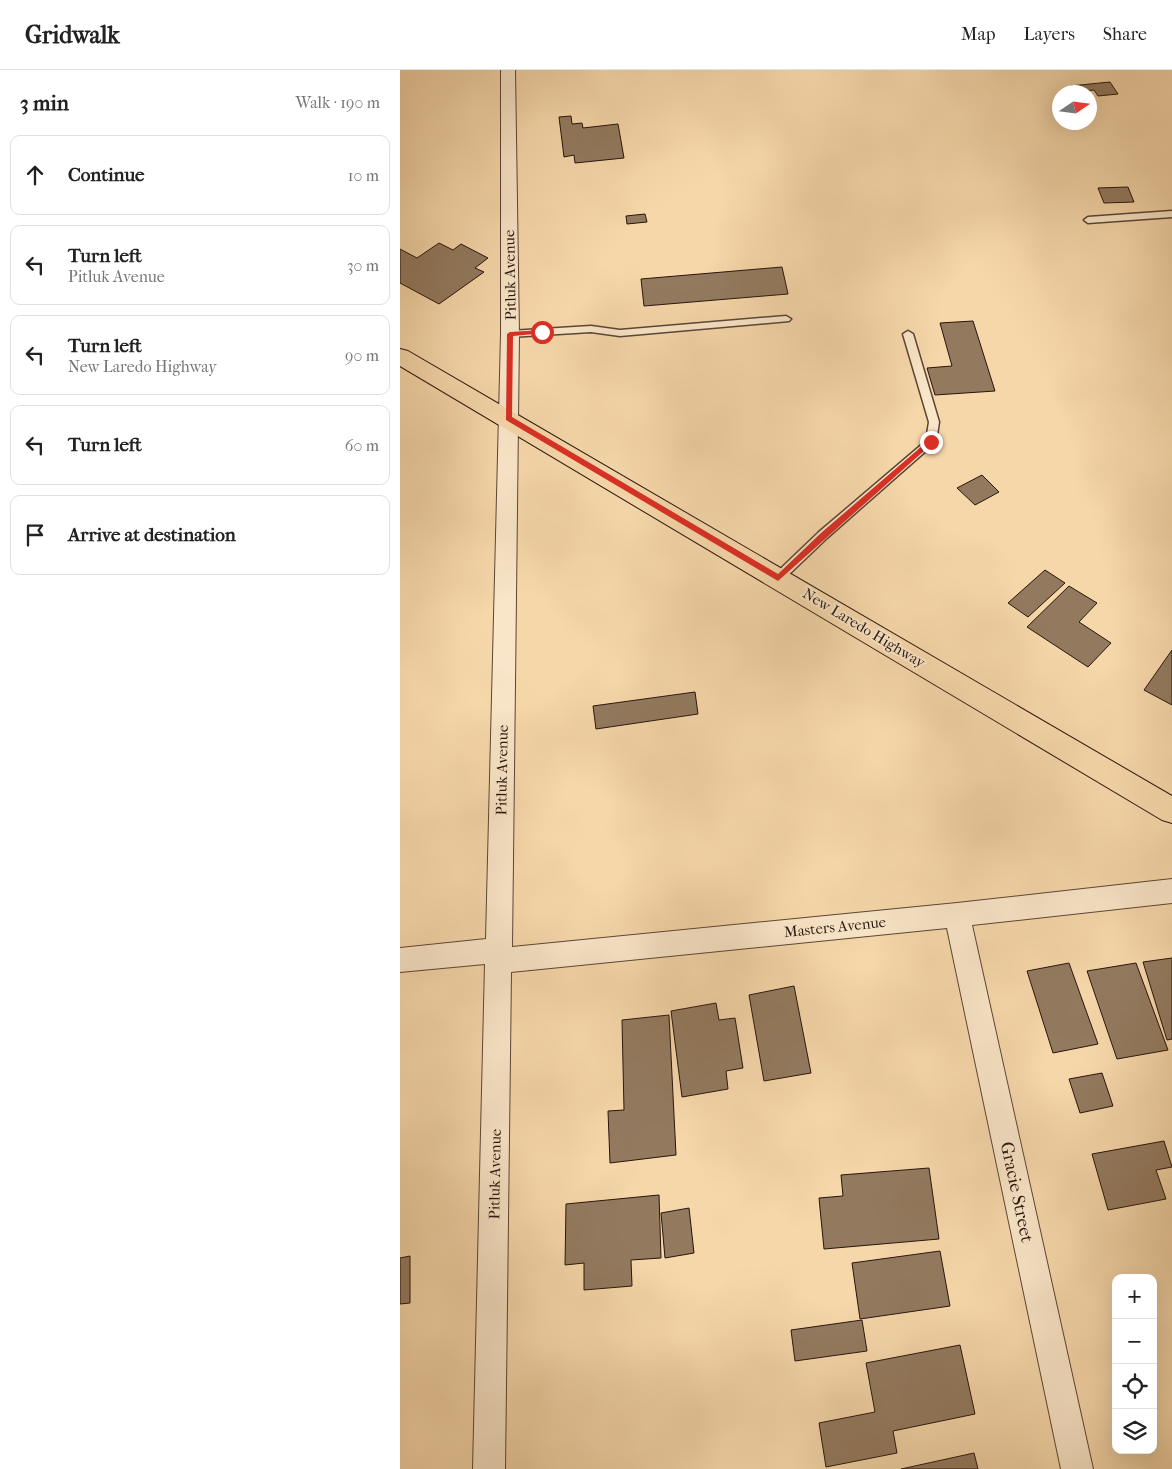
<!DOCTYPE html>
<html lang="en">
<head>
<meta charset="utf-8">
<style>
	body { margin:0; font-family:"IM FELL French Canon",serif; background:#f2f2f2; color:#222 }
	.controls { position:absolute; right:15px; bottom:15px; display:grid; overflow:hidden; border-radius:10px; box-shadow:0 5px 20px #0002 }
	.controls button { width:45px; height:45px; display:grid; place-items:center; padding:0; border:0; border-bottom:1px solid #e0e0e0; background:#fff; color:#222; font:25px sans-serif }
	.compass { position:absolute; left:652px; top:15px; width:45px; height:45px; border-radius:50%; background:#fff; box-shadow:0 5px 20px #0002; rotate:77deg }
	.stop { position:absolute; width:15px; height:15px; margin:-11px; border:4px solid #d93025; border-radius:50%; background:#fff }
	.stop.end { background:#d93025; border-color:#fff; box-shadow:0 1px 5px #0008 }
	.list { margin:0; padding:0; list-style:none }
	h2 { display:flex; justify-content:space-between; align-items:center; height:65px; margin:0; padding:0 20px; font-size:21px }
	h2 small { font-size:16px; font-weight:400; color:#767676 }
	.list li { display:grid; grid-template-columns:32px 1fr auto; gap:15px; align-items:center; box-sizing:border-box; height:80px; margin:0 10px 10px; padding:0 10px; border:1px solid #e0e0e0; border-radius:10px }
	.list b { display:block; font-size:19px; white-space:nowrap }
	.list p { margin:0; font-size:16px; white-space:nowrap; color:#767676 }
	.list em { font-size:16px; font-style:normal; color:#767676 }
	.icon { flex:none; width:28px; height:28px; fill:none; stroke:currentColor; stroke-width:2; stroke-linecap:round; stroke-linejoin:round }
	.map { position:relative; flex:none; width:772px; height:1399px; overflow:hidden }
	header { display:flex; align-items:center; gap:30px; box-sizing:border-box; height:70px; padding:0 25px; background:#fff; border-bottom:1px solid #e0e0e0 }
	header strong { font-size:24px }
	nav { display:flex; gap:28px; margin-inline-start:auto; font-size:18px }
	main { display:flex }
	aside { flex:1; background:#fff }
	.map>svg:first-child { display:block }
	.building { fill:#937a5f; stroke:#27150d }
	.lines { fill:none; stroke-linecap:round; stroke-linejoin:round }
	.service-casing { stroke:#5b4634; stroke-width:3 }
	.minor-casing { stroke:#5b4634; stroke-width:2 }
	.primary-casing { stroke:#27150d; stroke-width:2 }
	.service { fill:#f9e5c8; fill-rule:evenodd }
	.minor { fill:#f9e5c8; fill-rule:evenodd }
	.primary { fill:#f6d7aa; fill-rule:evenodd }
	.route { fill:#d93025 }
	.labels { text-anchor:middle; stroke-width:4; stroke-linejoin:round; paint-order:stroke }
	.street-label { font-size:15px; fill:#27150d; stroke:#f9e5c8 }
	.near-street-label { font-size:18px; fill:#27150d; stroke:#f9e5c8 }
</style>
</head>
<body>
<header>
<strong>Gridwalk</strong>
<nav><a>Map</a><a>Layers</a><a>Share</a></nav>
</header>
<main>
<aside>
<h2>3 min<small>Walk · 190 m</small></h2>
<ul class="list">
<li><svg class="icon" aria-label="ahead" viewBox="0 0 24 24"><path d="M12 20V5M6 11l6-6 6 6"/></svg><div><b>Continue</b></div><em>10 m</em></li>
<li><svg class="icon" aria-label="left" viewBox="0 0 24 24"><path d="M17 20v-9H6M10 6l-5 5 5 5"/></svg><div><b>Turn left</b><p>Pitluk Avenue</p></div><em>30 m</em></li>
<li><svg class="icon" aria-label="left" viewBox="0 0 24 24"><path d="M17 20v-9H6M10 6l-5 5 5 5"/></svg><div><b>Turn left</b><p>New Laredo Highway</p></div><em>90 m</em></li>
<li><svg class="icon" aria-label="left" viewBox="0 0 24 24"><path d="M17 20v-9H6M10 6l-5 5 5 5"/></svg><div><b>Turn left</b></div><em>60 m</em></li>
<li><svg class="icon" aria-label="arrive" viewBox="0 0 24 24"><path d="M6 21V4h12l-3 4 3 4H6"/></svg><div><b>Arrive at destination</b></div></li>
</ul>
</aside>
<div class="map">
<svg width="772" height="1399" viewBox="0 0 772 1399">
	<rect width="100%" height="100%" fill="#f6d7aa"/>
	<filter id="stains"><feTurbulence type="fractalNoise" baseFrequency=".004" numOctaves="4"/><feColorMatrix values="0 0 0 0 .2 0 0 0 0 .09 0 0 0 0 .02 0 0 0 .5 -.17"/></filter>
	<radialGradient id="worn" r=".72"><stop offset=".6" stop-color="#630" stop-opacity="0"/><stop offset="1" stop-color="#630" stop-opacity=".3"/></radialGradient>
	<path class="building" d="M710,12L718,24L698,26L694,20L674,22L670,16Z
		M171,46L172,54L182,53L183,58L218,54L224,88L175,93L174,85L164,87L159,47Z
		M728,117L734,132L704,133L698,118Z
		M245,144L247,152L227,154L226,146Z
		M39,173L53,180L61,174L88,188L75,198L84,202L39,234L0,213V179L17,188Z
		M382,197L388,224L244,236L241,209Z
		M573,251L595,321L535,325L527,298L552,296L540,253Z
		M582,405L599,422L575,435L557,418Z
		M645,500L665,513L628,547L608,533Z
		M669,516L697,533L679,552L711,573L688,597L627,557Z
		M772,580V635L744,620Z
		M295,622L298,644L196,659L193,636Z
		M772,888V969L767,970L743,892Z
		M669,893L698,974L653,983L627,901Z
		M736,893L768,980L717,989L687,901Z
		M394,916L411,1003L364,1011L349,925Z
		M316,933L319,950L335,948L343,998L326,1001L328,1019L282,1027L271,941Z
		M269,945L276,1085L210,1093L208,1041L224,1040L222,950Z
		M702,1003L713,1036L680,1043L669,1009Z
		M764,1071L772,1097L756,1100L766,1129L708,1140L692,1084Z
		M529,1098L539,1169L424,1179L419,1128L443,1126L441,1105Z
		M259,1125L261,1188L231,1190L232,1216L184,1220V1193L165,1195L166,1134Z
		M289,1138L294,1183L265,1188L261,1143Z
		M540,1181L550,1236L460,1249L452,1193Z
		M10,1186V1233L0,1234V1188Z
		M462,1250L467,1281L395,1291L391,1260Z
		M560,1275L575,1344L493,1361L497,1383L426,1397L419,1353L475,1342L466,1293Z
		M574,1383L578,1399H501Z"/>
	<g class="lines">
		<g class="service-casing">
			<path id="service" d="M772,141V147L688,153L684,150L688,147Z
				M386,246L391,249L389,251L220,266L191,262L110,267L105,264L110,261L191,256L220,260Z
				M508,261L513,264L539,352L536,372L427,468L382,511H374L372,508L374,505L419,462L526,371L529,352L503,264Z"/>
		</g>
		<g class="minor-casing">
			<path id="minor" d="M101,0H115L119,264L112,877L557,833L772,809V833L572,855L693,1399H661L547,858L111,902L105,1399H73L85,894L0,902V878L86,869L101,264Z"/>
		</g>
		<g class="primary-casing">
			<path id="primary" d="M0,279L8,281L772,726V753L762,750L0,296Z"/>
		</g>
		<use href="#service" class="service"/>
		<use href="#minor" class="minor"/>
		<use href="#primary" class="primary"/>
	</g>
	<path class="route" d="M142,260L145,262V263L113,266L112,347L378,504L421,463L529,370L534,372L378,511L106,350L107,264L110,262Z"/>
	<g class="labels">
		<g class="street-label">
			<text transform="translate(110 205) rotate(-91)" y="5">Pitluk Avenue</text>
			<text transform="translate(464 558) rotate(31)" y="5">New Laredo Highway</text>
			<text transform="translate(102 700) rotate(-89)" y="5">Pitluk Avenue</text>
			<text transform="translate(435 857) rotate(-6)" y="5">Masters Avenue</text>
			<text transform="translate(95 1104) rotate(-89)" y="5">Pitluk Avenue</text>
		</g>
		<g class="near-street-label">
			<text transform="translate(617 1122) rotate(78)" y="6">Gracie Street</text>
		</g>
	</g>
	<rect width="100%" height="100%" filter="url(#stains)"/>
	<rect width="100%" height="100%" fill="url(#worn)"/>
</svg>
<div class="controls">
<button>+</button>
<button>−</button>
<button><svg class="icon" aria-label="locate" viewBox="0 0 24 24"><circle cx="12" cy="12" r="6"/><path d="M12 2v4M12 18v4M2 12h4M18 12h4"/></svg></button>
<button><svg class="icon" aria-label="layers" viewBox="0 0 24 24"><path d="M12 4l9 5-9 5-9-5zM3 14l9 5 9-5"/></svg></button>
</div>
<svg class="compass" viewBox="-18 -18 36 36"><path d="M0-13l5 13h-10z" fill="#e53935"/><path d="M0 13l5-13h-10z" fill="#767676"/></svg>
<div class="stop" style="left:142px;top:262px"></div>
<div class="stop end" style="left:531px;top:372px"></div>
</div>
</main>
</body>
</html>
